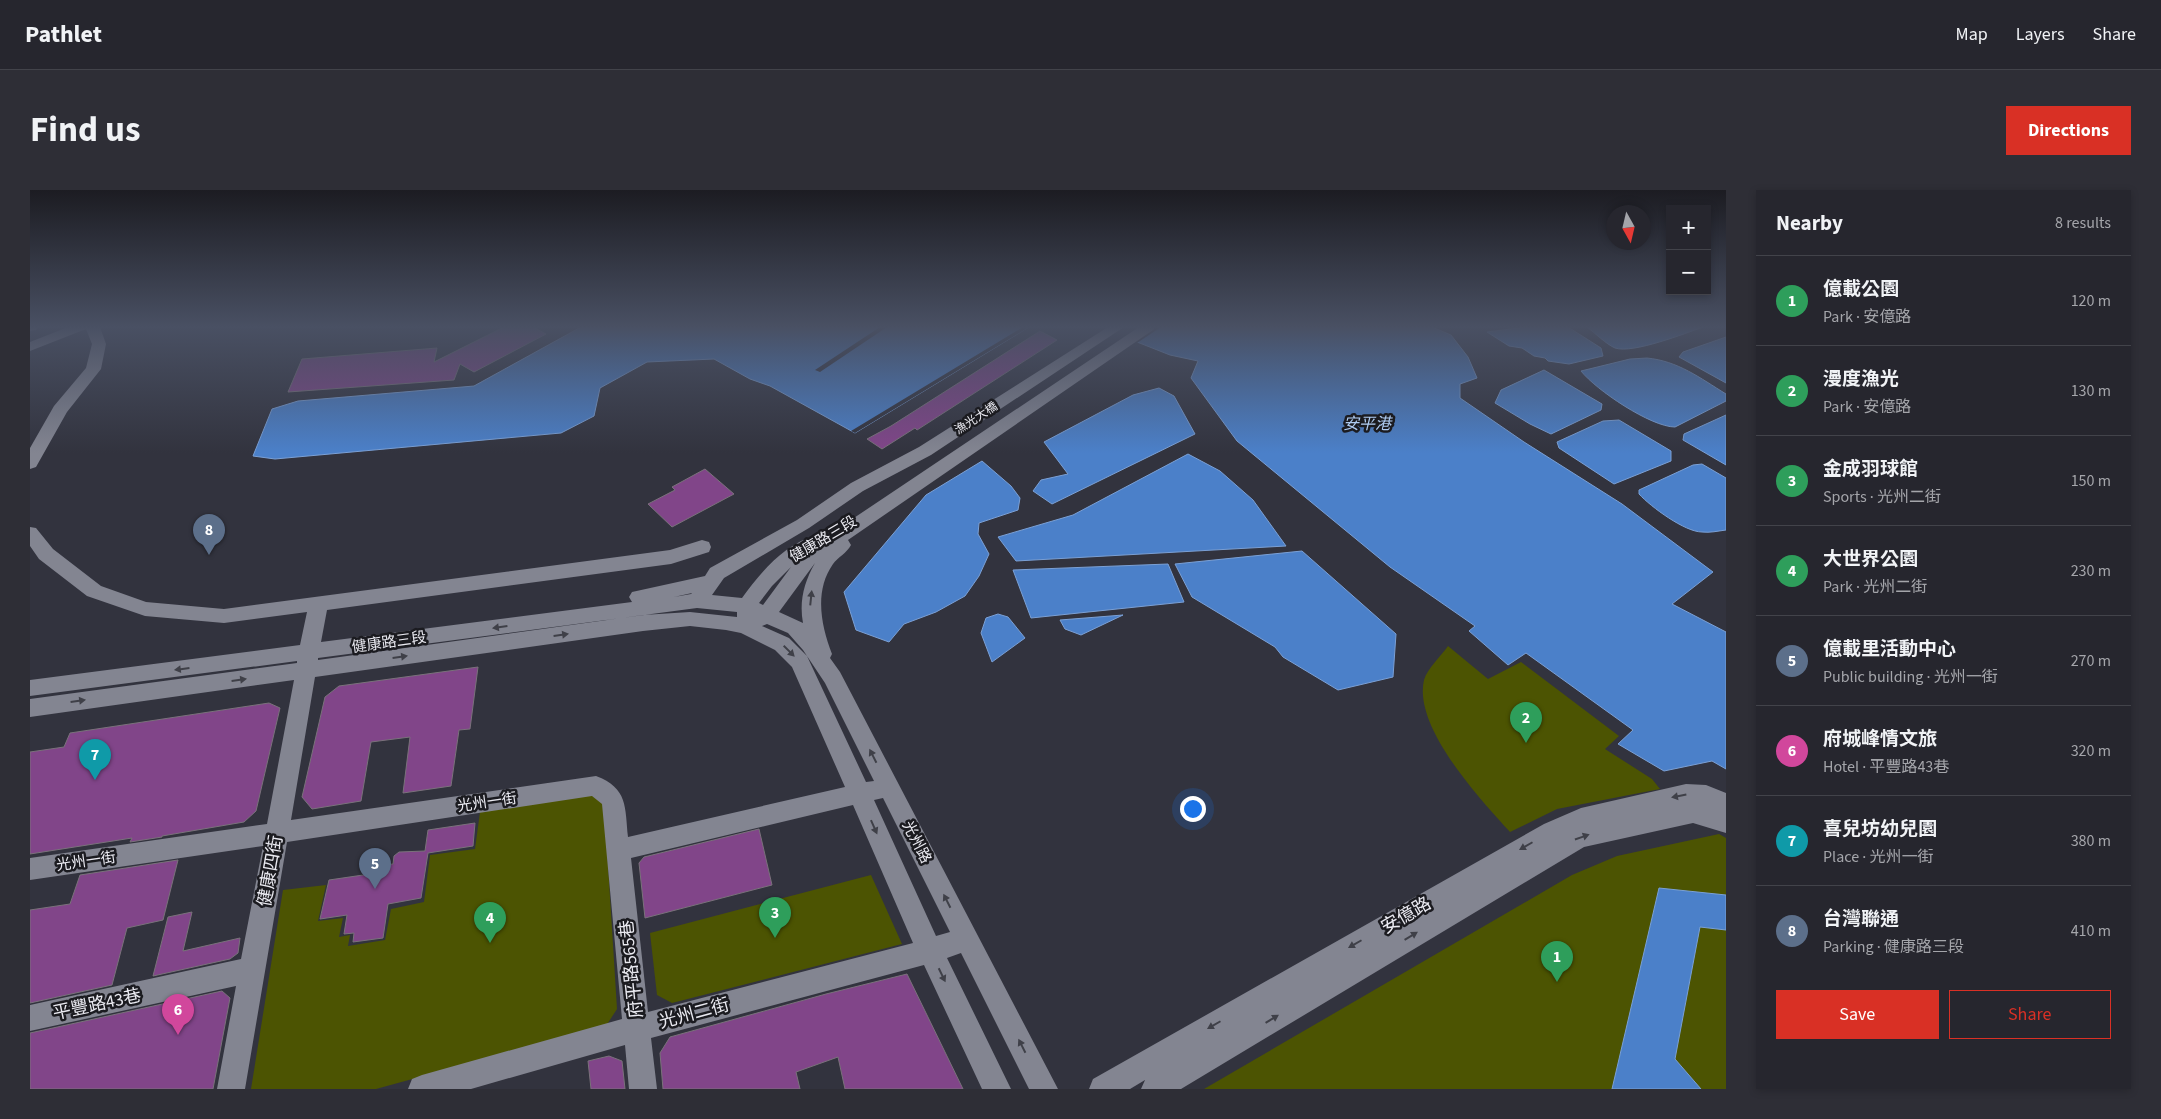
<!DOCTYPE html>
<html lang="en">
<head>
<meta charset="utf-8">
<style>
	body { margin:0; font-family:"Source Sans 3","Noto Sans TC",sans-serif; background:#2e2e36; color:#f1f3f6 }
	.controls { position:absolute; right:15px; top:15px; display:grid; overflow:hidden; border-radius:0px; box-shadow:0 2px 8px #0003 }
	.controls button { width:45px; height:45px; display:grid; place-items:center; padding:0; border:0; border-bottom:1px solid #42434a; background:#26262e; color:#f1f3f6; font:25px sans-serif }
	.compass { position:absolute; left:1576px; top:15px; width:45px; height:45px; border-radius:50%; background:#26262e; box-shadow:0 2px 8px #0003; rotate:172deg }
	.you { position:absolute; left:1162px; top:618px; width:18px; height:18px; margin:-12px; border:4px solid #fff; border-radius:50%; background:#1a73e8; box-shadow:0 0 0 8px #1a73e833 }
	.badge { display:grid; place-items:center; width:32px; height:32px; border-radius:50%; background:#d93025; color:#fff; font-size:16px; font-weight:700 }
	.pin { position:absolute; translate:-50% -41px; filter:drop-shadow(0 1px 2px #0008) }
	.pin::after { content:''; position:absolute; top:26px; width:18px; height:15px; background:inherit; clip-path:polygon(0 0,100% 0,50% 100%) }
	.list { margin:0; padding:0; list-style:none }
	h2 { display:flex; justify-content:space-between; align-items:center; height:65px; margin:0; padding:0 20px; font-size:21px }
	h2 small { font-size:16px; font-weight:400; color:#a4a5aa }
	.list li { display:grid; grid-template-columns:32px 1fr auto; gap:15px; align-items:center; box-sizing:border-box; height:90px; padding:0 20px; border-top:1px solid #42434a }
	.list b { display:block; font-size:19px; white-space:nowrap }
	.list p { margin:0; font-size:16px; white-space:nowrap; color:#a4a5aa }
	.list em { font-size:16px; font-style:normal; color:#a4a5aa }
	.actions { display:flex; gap:10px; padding:15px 20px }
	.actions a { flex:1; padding:11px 0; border:1px solid #d93025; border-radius:0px; text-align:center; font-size:18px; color:#d93025 }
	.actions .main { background:#d93025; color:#fff }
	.map { position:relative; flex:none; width:1696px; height:899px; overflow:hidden; border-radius:0px }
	header { display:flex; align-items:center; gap:30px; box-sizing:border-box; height:70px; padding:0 25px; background:#26262e; border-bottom:1px solid #42434a }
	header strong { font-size:24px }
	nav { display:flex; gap:28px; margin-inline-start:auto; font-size:18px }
	.intro { display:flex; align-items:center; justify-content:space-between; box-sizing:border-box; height:120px; padding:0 30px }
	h1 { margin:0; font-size:35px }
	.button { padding:12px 22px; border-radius:0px; background:#d93025; color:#fff; font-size:18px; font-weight:700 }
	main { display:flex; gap:30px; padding:0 30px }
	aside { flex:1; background:#26262e; border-radius:0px; box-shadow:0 2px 8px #0003 }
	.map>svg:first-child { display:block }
	.green { fill:#4c5402 }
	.water { fill:#4b80c9; stroke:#7ba0d5 }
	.pier { fill:#32333e }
	.building { fill:#814589; stroke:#7a727b }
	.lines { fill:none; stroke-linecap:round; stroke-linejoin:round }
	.minor { fill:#838591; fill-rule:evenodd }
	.oneway { fill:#3f4048 }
	.labels { text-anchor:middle; stroke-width:5; stroke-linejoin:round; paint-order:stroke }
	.far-street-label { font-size:12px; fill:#eaeaf1; stroke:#1b1b20 }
	.street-label { font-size:15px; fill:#eaeaf1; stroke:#1b1b20 }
	.water-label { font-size:16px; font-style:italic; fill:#afcbf1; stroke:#1b1b20 }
	.near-street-label { font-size:18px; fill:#eaeaf1; stroke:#1b1b20 }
</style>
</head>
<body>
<header>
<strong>Pathlet</strong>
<nav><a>Map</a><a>Layers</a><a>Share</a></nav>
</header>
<div class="intro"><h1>Find us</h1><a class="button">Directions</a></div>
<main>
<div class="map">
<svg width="1696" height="899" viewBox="0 0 1696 899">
	<rect width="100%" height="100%" fill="#32333e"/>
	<path class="green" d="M1418,456L1458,489L1491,472L1589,546L1575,559L1622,589L1630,599L1527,619L1480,642C1450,609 1383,537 1394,490C1397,479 1411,466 1418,456Z
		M563,604L574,611L587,819L576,836L346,899H221L253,700L296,695L288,731L313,728L309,747L320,745L318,756L355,750L361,719L394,712L400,665L445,659L450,622Z
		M1689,644L1696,648V899H1174L1542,685L1587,666Z
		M841,685L872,754L642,813L627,805L620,743Z"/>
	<path class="water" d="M551,137H999L825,243L740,196L720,189L684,169L617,172L570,198L564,226L531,243L245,269L223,266L242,219L268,211L444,196Z
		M1069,137H1402L1421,145L1438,167L1447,188L1430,194V208L1494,252L1592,314L1683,382L1642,414L1696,442V579L1682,571L1634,581L1588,554L1603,540L1496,463L1478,475L1439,441L1445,436L1360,377L1207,251L1161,188L1168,171L1140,165Z
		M1496,137H1538L1571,158L1573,166L1539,174L1518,171L1515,168L1504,166L1492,158L1479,156L1457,142Z
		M1557,137H1673C1656,143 1603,164 1585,158C1576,154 1565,143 1557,137Z
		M1696,147V193L1649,167L1653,162Z
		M1617,168C1648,171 1670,188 1696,204V211L1645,237C1621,237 1566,200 1551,181L1600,169Z
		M1514,180L1572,214L1571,220L1521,244L1500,234L1465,213L1471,200Z
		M1129,198L1144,206L1165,244L1022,314L1003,301L1011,290L1038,284L1014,252L1103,205Z
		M1696,225V275L1653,250L1654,244Z
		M1589,230L1641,261V271L1584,294L1529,258L1527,252L1573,231Z
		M1158,264L1190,281L1223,310L1256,356L986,371L968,347L1043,325Z
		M952,271L981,296L990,308L988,320L949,333L948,344L959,364L949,386L935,406L906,422L874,434L859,452L826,440L814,402L896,305Z
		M1672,274L1696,288V340C1688,341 1680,343 1672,342C1655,342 1621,317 1609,304V300L1663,275Z
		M1272,361L1366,444L1363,487L1308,500L1253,467L1245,457L1162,407L1145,374Z
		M1138,374L1154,412L1001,428L983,380Z
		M968,424L978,427L995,448L962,472L951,443L956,428Z
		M1093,425L1051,445L1035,439L1030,430Z
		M1629,698L1696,705V740L1670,737L1645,869L1671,899H1582Z"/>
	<path class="pier" d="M850,137H857L790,182L785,180Z
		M993,137H999L825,243L821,241Z
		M1070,137H1131L1104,155L1067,139Z"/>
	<path class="building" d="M474,137H503L516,144L444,182L430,174L424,190L258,202L272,169L407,158L404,172Z
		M1010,141L1027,150L887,240L885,238L852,259L837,249L861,236Z
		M675,279L704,304L642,337L618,314L645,300L642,297Z
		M448,477L440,539L429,540L421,596L373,603L380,547L341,552L331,611L282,619L272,607L295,507L309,496Z
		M239,513L250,518L226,621L214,632L132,646V647L100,652L102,648L0,664V562L34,557L40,543Z
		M445,633L443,656L398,663L391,708L358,714L353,748L323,752L324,743L314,744L317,725L290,729L299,690L340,684L341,677L363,674L364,666L369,662L395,661L398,640Z
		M729,639L742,695L615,728L609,673L614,667Z
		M148,670L133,730L97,738L82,795L0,813V720L40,714L50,685Z
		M162,722L153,761L210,748L208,763L200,769L123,786L138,727Z
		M877,784L933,899H815L808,867L766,882L770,899H633L630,863L640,847L796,804Z
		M192,801L200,808L183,899H0V843Z
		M579,866L592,871L595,899H561L558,871Z"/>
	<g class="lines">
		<path class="minor" d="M0,137H8L6,140L0,141Z
			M38,137H70L76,154L71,179L37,222L6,277L0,279V258L24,216L56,178L62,154L56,139L0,161V152Z
			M1078,137H1094L901,265L833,301L779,338L694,388L682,405L712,408C731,382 754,354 787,345L794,348L1109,137H1125L1123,140L818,350L821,355C817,363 808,367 803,374C784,401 791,436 802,464L800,468L810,482L1028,899H999L931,763L917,768L981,899H952L894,775L621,848L627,899H599L595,855L441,899H378L382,889L392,885L592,829L572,614L562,606L257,652L215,899H187L206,796L0,841V815L211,769L233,656L0,690V668L237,634L264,490L0,527V509L267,473V471L0,506V490L270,455L277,422L194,433L115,426L57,406L9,369L0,356V337L6,338L23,359L71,396L116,412L194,419L640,360L672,350L679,352L681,357L679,362L641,374L297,420L291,452L602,412L599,407L602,402L675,386L680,378L767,330L821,293L889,257ZM785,373C774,392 769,412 773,433L749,422ZM761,377L733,415L729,413L742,396ZM662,403L661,404L644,407ZM667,418L707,422V427L660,422L613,425L288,470V468ZM737,434L758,443L773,460L795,493L844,591L836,592L777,466L759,448L732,436ZM660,436L696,440L711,443L745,460L762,477L815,597L598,647C595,617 598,598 566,586L261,630L285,487L613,441ZM853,608L920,742L906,746L844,610ZM823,615L883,753L618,822L601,668Z
			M1656,594L1676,595L1696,603V643L1663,633L1554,657L1151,899H1111L1115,890L1100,899H1059L1063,889L1514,634L1551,618Z"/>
	</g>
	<defs><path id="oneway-solid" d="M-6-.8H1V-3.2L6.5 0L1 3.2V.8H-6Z" transform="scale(1.25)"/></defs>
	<g class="oneway">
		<use href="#oneway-solid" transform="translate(781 408) rotate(-84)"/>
		<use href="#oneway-solid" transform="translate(470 437) rotate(172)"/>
		<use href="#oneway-solid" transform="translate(531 445) rotate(-8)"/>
		<use href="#oneway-solid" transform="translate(759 461) rotate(45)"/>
		<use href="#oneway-solid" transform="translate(370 467) rotate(-8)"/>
		<use href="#oneway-solid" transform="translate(152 479) rotate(173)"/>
		<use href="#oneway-solid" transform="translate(209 490) rotate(-8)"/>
		<use href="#oneway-solid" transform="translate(48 511) rotate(-8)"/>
		<use href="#oneway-solid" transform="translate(843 566) rotate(-117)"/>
		<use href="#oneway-solid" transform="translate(1649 606) rotate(169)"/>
		<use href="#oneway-solid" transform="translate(844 637) rotate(66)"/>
		<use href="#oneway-solid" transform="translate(1552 647) rotate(-19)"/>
		<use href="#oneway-solid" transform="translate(1496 656) rotate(150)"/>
		<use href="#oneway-solid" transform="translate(917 711) rotate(-117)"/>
		<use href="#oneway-solid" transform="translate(1381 746) rotate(-31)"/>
		<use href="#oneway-solid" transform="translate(1325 754) rotate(150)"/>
		<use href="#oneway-solid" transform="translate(912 785) rotate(64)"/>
		<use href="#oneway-solid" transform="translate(1242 829) rotate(-31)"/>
		<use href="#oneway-solid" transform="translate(1184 835) rotate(150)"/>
		<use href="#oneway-solid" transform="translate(992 856) rotate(-117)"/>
	</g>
	<linearGradient id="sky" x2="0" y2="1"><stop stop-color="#1c1c22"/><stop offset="0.52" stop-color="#495063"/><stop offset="1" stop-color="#495063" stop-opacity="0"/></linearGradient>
	<rect width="1696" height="263" fill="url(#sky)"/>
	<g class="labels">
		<g class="far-street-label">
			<text transform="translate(946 228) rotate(-33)" y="4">漁光大橋</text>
		</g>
		<g class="street-label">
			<text transform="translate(793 349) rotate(-31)" y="5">健康路三段</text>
			<text transform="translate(359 452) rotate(-8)" y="5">健康路三段</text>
			<text transform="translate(457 612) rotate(-8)" y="5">光州一街</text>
			<text transform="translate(887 652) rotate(63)" y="5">光州路</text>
			<text transform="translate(56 671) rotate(-8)" y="5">光州一街</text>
		</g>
		<g class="water-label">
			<text x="1337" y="239">安平港</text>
		</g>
		<g class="near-street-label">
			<text transform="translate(240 681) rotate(-80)" y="6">健康四街</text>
			<text transform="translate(1376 725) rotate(-30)" y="6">安億路</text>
			<text transform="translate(601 779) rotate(-96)" y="6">府平路565巷</text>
			<text transform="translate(67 814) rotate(-12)" y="6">平豐路43巷</text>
			<text transform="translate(664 823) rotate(-15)" y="6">光州二街</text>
		</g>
	</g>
</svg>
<div class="controls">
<button>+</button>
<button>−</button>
</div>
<svg class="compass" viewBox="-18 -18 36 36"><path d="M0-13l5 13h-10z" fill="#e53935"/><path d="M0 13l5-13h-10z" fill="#a4a5aa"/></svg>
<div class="you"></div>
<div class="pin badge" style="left:1527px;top:792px;background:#2e9e5b">1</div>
<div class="pin badge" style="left:1496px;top:553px;background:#2e9e5b">2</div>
<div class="pin badge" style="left:745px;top:748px;background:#2e9e5b">3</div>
<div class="pin badge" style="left:460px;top:753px;background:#2e9e5b">4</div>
<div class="pin badge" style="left:345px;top:699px;background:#5c6f8a">5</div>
<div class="pin badge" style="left:148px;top:845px;background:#d1479c">6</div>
<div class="pin badge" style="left:65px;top:590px;background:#0f9aa8">7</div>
<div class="pin badge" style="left:179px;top:365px;background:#5c6f8a">8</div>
</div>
<aside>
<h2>Nearby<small>8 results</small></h2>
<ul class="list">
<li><span class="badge" style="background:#2e9e5b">1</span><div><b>億載公園</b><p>Park · 安億路</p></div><em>120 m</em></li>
<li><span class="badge" style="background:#2e9e5b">2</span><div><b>漫度漁光</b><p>Park · 安億路</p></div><em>130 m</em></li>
<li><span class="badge" style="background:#2e9e5b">3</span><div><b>金成羽球館</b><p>Sports · 光州二街</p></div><em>150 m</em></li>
<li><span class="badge" style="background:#2e9e5b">4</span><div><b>大世界公園</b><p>Park · 光州二街</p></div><em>230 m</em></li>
<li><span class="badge" style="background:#5c6f8a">5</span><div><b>億載里活動中心</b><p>Public building · 光州一街</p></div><em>270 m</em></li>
<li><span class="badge" style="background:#d1479c">6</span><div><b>府城峰情文旅</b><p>Hotel · 平豐路43巷</p></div><em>320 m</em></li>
<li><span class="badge" style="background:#0f9aa8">7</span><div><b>喜兒坊幼兒園</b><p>Place · 光州一街</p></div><em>380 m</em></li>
<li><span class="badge" style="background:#5c6f8a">8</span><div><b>台灣聯通</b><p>Parking · 健康路三段</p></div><em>410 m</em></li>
</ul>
<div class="actions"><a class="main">Save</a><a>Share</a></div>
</aside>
</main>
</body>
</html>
